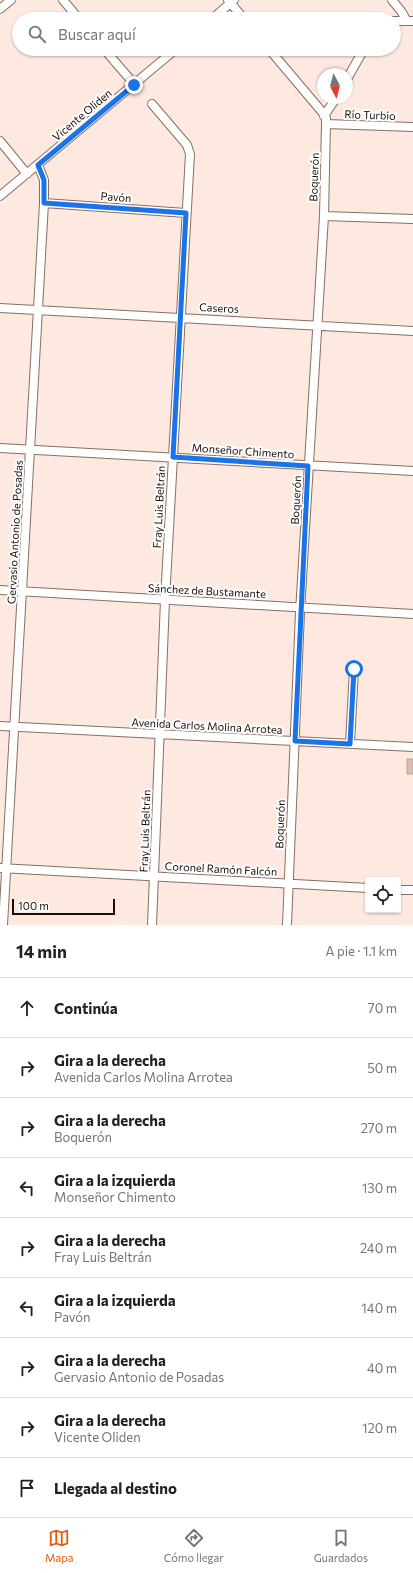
<!DOCTYPE html>
<html lang="es">
<head>
<meta charset="utf-8">
<style>
	body { margin:0; font-family:Commissioner,sans-serif; background:#f2f2f2; color:#202124 }
	.controls { position:absolute; right:12px; bottom:12px; display:grid; overflow:hidden; border-radius:4px; box-shadow:0 1px 3px #0004 }
	.controls button { width:36px; height:36px; display:grid; place-items:center; padding:0; border:0; border-bottom:1px solid #e0e0e0; background:#fff; color:#202124; font:20px sans-serif }
	.compass { position:absolute; left:317px; top:68px; width:36px; height:36px; border-radius:50%; background:#fff; box-shadow:0 1px 3px #0004; rotate:173deg }
	.scale { position:absolute; left:12px; bottom:10px; width:103px; box-sizing:border-box; padding-left:4px; border:2px solid #190e09; border-top:0; font-size:11px; line-height:14px; white-space:nowrap; color:#190e09; -webkit-text-stroke:3px #fff; paint-order:stroke }
	.stop { position:absolute; width:12px; height:12px; margin:-9px; border:3px solid #1a73e8; border-radius:50%; background:#fff }
	.stop.end { background:#1a73e8; border-color:#fff; box-shadow:0 1px 4px #0008 }
	.list { margin:0; padding:0; list-style:none }
	h2 { display:flex; justify-content:space-between; align-items:center; height:52px; margin:0; padding:0 16px; font-size:17px }
	h2 small { font-size:13px; font-weight:400; color:#757577 }
	.list li { display:grid; grid-template-columns:26px 1fr auto; gap:12px; align-items:center; box-sizing:border-box; height:60px; padding:0 16px; border-top:1px solid #e0e0e0 }
	.list b { display:block; font-size:15px; white-space:nowrap }
	.list p { margin:0; font-size:13px; white-space:nowrap; color:#757577 }
	.list em { font-size:13px; font-style:normal; color:#757577 }
	.icon { flex:none; width:22px; height:22px; fill:none; stroke:currentColor; stroke-width:2; stroke-linecap:round; stroke-linejoin:round }
	.map { position:relative; flex:none; width:413px; height:925px; overflow:hidden }
	.search { position:absolute; background:#fff; box-shadow:0 1px 3px #0004; left:12px; right:12px; top:12px; height:44px; display:flex; align-items:center; gap:10px; box-sizing:border-box; padding:0 14px; border-radius:22px; color:#757577; font-size:15px }
	.sheet { height:592px; background:#fff }
	nav { display:flex; justify-content:space-around; align-items:center; box-sizing:border-box; height:56px; border-top:1px solid #e0e0e0; background:#fff; font-size:11px; color:#757577 }
	nav a { display:grid; justify-items:center; gap:2px }
	nav .on { color:#ea580c }
	.map>svg:first-child { display:block }
	.building { fill:#ddbdae; stroke:#c1a294 }
	.lines { fill:none; stroke-linecap:round; stroke-linejoin:round }
	.minor-casing { stroke:#8a6e60; stroke-width:10 }
	.minor { stroke:#fff; stroke-width:8 }
	.route { stroke:#1a73e8; stroke-width:5 }
	.labels { text-anchor:middle; stroke-width:4; stroke-linejoin:round; paint-order:stroke }
	.street-label { font-size:11px; fill:#190e09; stroke:#fff }
</style>
</head>
<body>
<div class="map">
<svg width="413" height="925" viewBox="0 0 413 925">
	<rect width="100%" height="100%" fill="#fde9e0"/>
	<path class="building" d="M407,759H413V774H407Z"/>
	<g class="lines">
		<g class="minor-casing">
			<path id="minor" d="M63,0L79,19
				M228,0L244,19
				M392,0L401,11L407,21
				M0,9L11,0
				M212,19L234,0
				M394,21H413
				M104,49L135,85
				M269,49L323,113L326,118V123L324,216L300,612L287,925
				M347,79L364,49
				M324,116L336,98
				M326,124L413,127
				M0,141L27,174
				M0,196L176,49
				M44,203L186,213
				M324,216L413,219
				M0,308L413,331
				M0,448L413,471
				M0,590L413,614
				M0,726L413,747
				M350,744L354,669
				M0,868L368,888
				M398,890H413
				M3,925L44,203V180L38,165
				M152,925L165,600L190,154L187,145L152,104"/>
		</g>
		<use href="#minor" class="minor"/>
	</g>
	<g class="lines">
		<path class="route" d="M134,85L38,165L44,180V203L186,213L173,457L308,466L295,741L350,744L354,669"/>
	</g>
	<g class="labels">
		<g class="street-label">
			<text transform="translate(82 115) rotate(-40)" y="4">Vicente Oliden</text>
			<text transform="translate(370 115) rotate(2)" y="4">Río Turbio</text>
			<text transform="translate(314 177) rotate(-88)" y="4">Boquerón</text>
			<text transform="translate(116 197) rotate(4)" y="4">Pavón</text>
			<text transform="translate(219 308) rotate(3)" y="4">Caseros</text>
			<text transform="translate(243 451) rotate(4)" y="4">Monseñor Chimento</text>
			<text transform="translate(296 500) rotate(-87)" y="4">Boquerón</text>
			<text transform="translate(159 507) rotate(-87)" y="4">Fray Luis Beltrán</text>
			<text transform="translate(15 532) rotate(-87)" y="4">Gervasio Antonio de Posadas</text>
			<text transform="translate(207 591) rotate(3)" y="4">Sánchez de Bustamante</text>
			<text transform="translate(207 726) rotate(3)" y="4">Avenida Carlos Molina Arrotea</text>
			<text transform="translate(280 824) rotate(-88)" y="4">Boquerón</text>
			<text transform="translate(145 831) rotate(-88)" y="4">Fray Luis Beltrán</text>
			<text transform="translate(221 869) rotate(3)" y="4">Coronel Ramón Falcón</text>
		</g>
	</g>
</svg>
<div class="controls">
<button><svg class="icon" aria-label="locate" viewBox="0 0 24 24"><circle cx="12" cy="12" r="6"/><path d="M12 2v4M12 18v4M2 12h4M18 12h4"/></svg></button>
</div>
<svg class="compass" viewBox="-18 -18 36 36"><path d="M0-13l5 13h-10z" fill="#e53935"/><path d="M0 13l5-13h-10z" fill="#757577"/></svg>
<div class="scale">100 m</div>
<div class="stop" style="left:354px;top:669px"></div>
<div class="stop end" style="left:134px;top:85px"></div>
<div class="search"><svg class="icon" aria-label="search" viewBox="0 0 24 24"><circle cx="10" cy="10" r="6"/><path d="M15 15l6 6"/></svg>Buscar aquí</div>
</div>
<section class="sheet">
<h2>14 min<small>A pie · 1.1 km</small></h2>
<ul class="list">
<li><svg class="icon" aria-label="ahead" viewBox="0 0 24 24"><path d="M12 20V5M6 11l6-6 6 6"/></svg><div><b>Continúa</b></div><em>70 m</em></li>
<li><svg class="icon" aria-label="right" viewBox="0 0 24 24"><path d="M7 20v-9h11M14 6l5 5-5 5"/></svg><div><b>Gira a la derecha</b><p>Avenida Carlos Molina Arrotea</p></div><em>50 m</em></li>
<li><svg class="icon" aria-label="right" viewBox="0 0 24 24"><path d="M7 20v-9h11M14 6l5 5-5 5"/></svg><div><b>Gira a la derecha</b><p>Boquerón</p></div><em>270 m</em></li>
<li><svg class="icon" aria-label="left" viewBox="0 0 24 24"><path d="M17 20v-9H6M10 6l-5 5 5 5"/></svg><div><b>Gira a la izquierda</b><p>Monseñor Chimento</p></div><em>130 m</em></li>
<li><svg class="icon" aria-label="right" viewBox="0 0 24 24"><path d="M7 20v-9h11M14 6l5 5-5 5"/></svg><div><b>Gira a la derecha</b><p>Fray Luis Beltrán</p></div><em>240 m</em></li>
<li><svg class="icon" aria-label="left" viewBox="0 0 24 24"><path d="M17 20v-9H6M10 6l-5 5 5 5"/></svg><div><b>Gira a la izquierda</b><p>Pavón</p></div><em>140 m</em></li>
<li><svg class="icon" aria-label="right" viewBox="0 0 24 24"><path d="M7 20v-9h11M14 6l5 5-5 5"/></svg><div><b>Gira a la derecha</b><p>Gervasio Antonio de Posadas</p></div><em>40 m</em></li>
<li><svg class="icon" aria-label="right" viewBox="0 0 24 24"><path d="M7 20v-9h11M14 6l5 5-5 5"/></svg><div><b>Gira a la derecha</b><p>Vicente Oliden</p></div><em>120 m</em></li>
<li><svg class="icon" aria-label="arrive" viewBox="0 0 24 24"><path d="M6 21V4h12l-3 4 3 4H6"/></svg><div><b>Llegada al destino</b></div></li>
</ul>
</section>
<nav>
<a class="on"><svg class="icon" aria-label="map" viewBox="0 0 24 24"><path d="M3 6l6-2 6 2 6-2v14l-6 2-6-2-6 2zM9 4v14M15 6v14"/></svg>Mapa</a>
<a><svg class="icon" aria-label="directions" viewBox="0 0 24 24"><path d="M12 3l9 9-9 9-9-9zM9 14v-3h6M13 9l2 2-2 2"/></svg>Cómo llegar</a>
<a><svg class="icon" aria-label="saved" viewBox="0 0 24 24"><path d="M7 4h10v16l-5-4-5 4z"/></svg>Guardados</a>
</nav>
</body>
</html>
